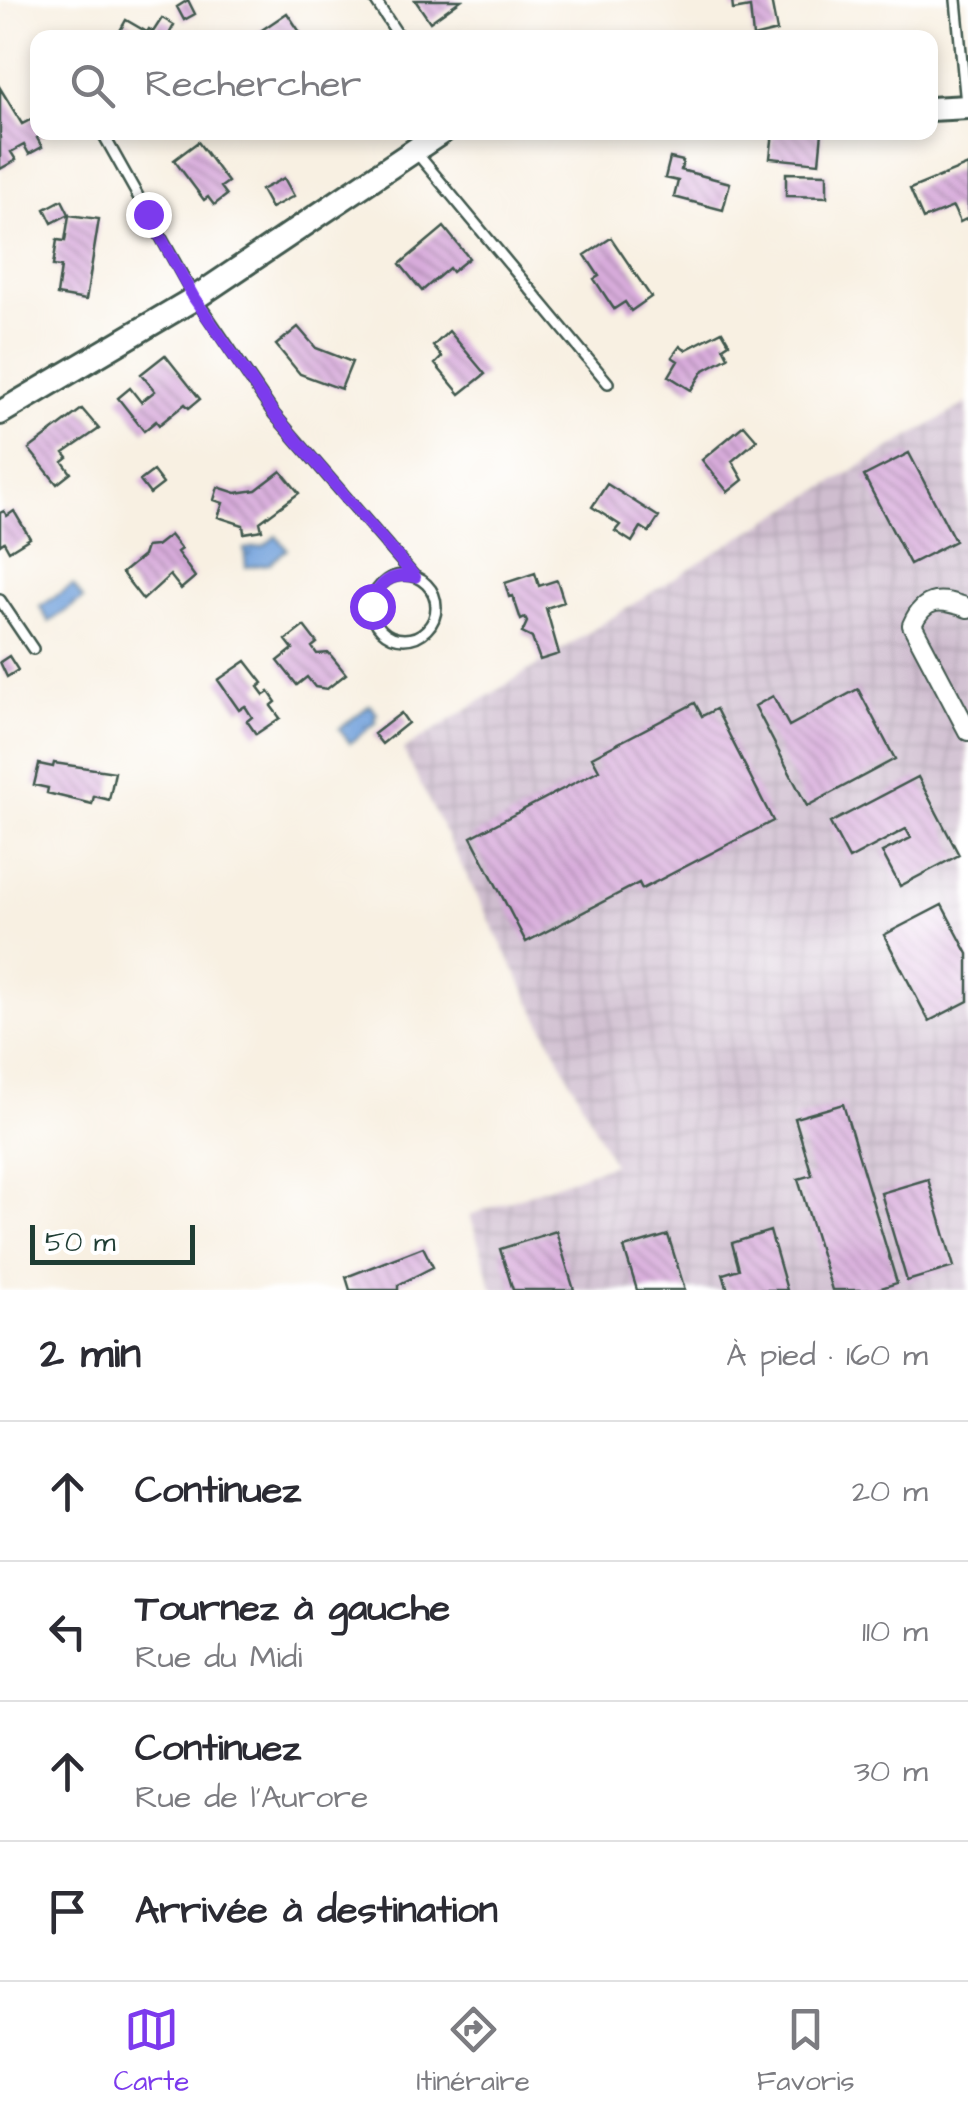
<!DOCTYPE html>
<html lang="fr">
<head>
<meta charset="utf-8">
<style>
	body { margin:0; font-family:"Architects Daughter",sans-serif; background:#f2f2f3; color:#2b2b33 }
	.scale { position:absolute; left:30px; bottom:25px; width:165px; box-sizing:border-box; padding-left:10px; border:5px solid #1f3d34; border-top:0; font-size:28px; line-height:35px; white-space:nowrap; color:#1f3d34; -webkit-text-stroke:8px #fff; paint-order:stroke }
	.stop { position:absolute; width:30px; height:30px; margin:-22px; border:8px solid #7c3aed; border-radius:50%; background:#fff }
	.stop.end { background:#7c3aed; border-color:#fff; box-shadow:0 2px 10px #0008 }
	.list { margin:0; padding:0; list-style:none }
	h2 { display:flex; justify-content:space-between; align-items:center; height:130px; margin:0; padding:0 40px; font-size:42px }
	h2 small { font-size:32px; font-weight:400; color:#7c7c81 }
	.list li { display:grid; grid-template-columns:65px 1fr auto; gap:30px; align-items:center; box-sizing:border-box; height:140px; padding:0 40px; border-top:2px solid #e1e1e2 }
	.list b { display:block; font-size:38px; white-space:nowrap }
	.list p { margin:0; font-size:32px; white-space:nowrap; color:#7c7c81 }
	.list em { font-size:32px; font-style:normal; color:#7c7c81 }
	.icon { flex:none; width:55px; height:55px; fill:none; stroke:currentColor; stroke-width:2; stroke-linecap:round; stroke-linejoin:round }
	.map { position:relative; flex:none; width:968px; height:1290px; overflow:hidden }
	.search { position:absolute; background:#fff; box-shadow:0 5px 15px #0003; left:30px; right:30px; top:30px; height:110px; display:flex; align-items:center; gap:25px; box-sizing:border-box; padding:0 35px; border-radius:20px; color:#7c7c81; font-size:38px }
	.sheet { height:690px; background:#fff }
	nav { display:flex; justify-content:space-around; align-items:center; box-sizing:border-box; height:140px; border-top:2px solid #e1e1e2; background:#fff; font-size:28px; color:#7c7c81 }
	nav a { display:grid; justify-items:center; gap:5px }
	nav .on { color:#7c3aed }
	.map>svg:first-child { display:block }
	.industrial { fill:url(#industrial-grid) }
	.water { fill:url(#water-ripples); stroke:#486f88; stroke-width:2.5 }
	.building { fill:url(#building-back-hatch) }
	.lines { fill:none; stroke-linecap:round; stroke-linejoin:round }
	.service-casing { stroke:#40584e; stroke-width:14 }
	.minor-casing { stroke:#40584e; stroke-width:22 }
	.tertiary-casing { stroke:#40584e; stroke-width:28 }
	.service { stroke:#fff; stroke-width:9 }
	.minor { stroke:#fff; stroke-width:18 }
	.tertiary { stroke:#fff; stroke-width:22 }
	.route { stroke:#7c3aed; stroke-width:12 }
</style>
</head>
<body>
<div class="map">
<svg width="968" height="1290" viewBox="0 0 968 1290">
	<defs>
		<pattern id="industrial-grid" width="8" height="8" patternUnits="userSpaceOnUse" patternTransform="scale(2.5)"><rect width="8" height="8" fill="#cfbdcf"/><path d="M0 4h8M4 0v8" fill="none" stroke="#b1a3b2"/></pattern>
		<pattern id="water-ripples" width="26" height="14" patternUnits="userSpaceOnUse" patternTransform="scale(2.5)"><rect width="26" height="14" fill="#72a1db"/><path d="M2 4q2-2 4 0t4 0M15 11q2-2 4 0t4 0" fill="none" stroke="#5d84b2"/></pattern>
		<pattern id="building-back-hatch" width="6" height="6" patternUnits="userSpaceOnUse" patternTransform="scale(2.5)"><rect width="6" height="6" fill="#d8acdb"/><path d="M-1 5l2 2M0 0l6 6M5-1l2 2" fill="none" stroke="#af8db2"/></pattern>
	</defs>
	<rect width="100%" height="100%" fill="#fff"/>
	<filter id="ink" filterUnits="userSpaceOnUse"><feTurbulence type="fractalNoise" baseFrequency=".01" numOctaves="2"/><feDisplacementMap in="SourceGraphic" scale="20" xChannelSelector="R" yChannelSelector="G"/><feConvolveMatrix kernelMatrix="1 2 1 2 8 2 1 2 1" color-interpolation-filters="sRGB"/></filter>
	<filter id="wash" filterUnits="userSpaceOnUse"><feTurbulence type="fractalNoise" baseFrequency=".0048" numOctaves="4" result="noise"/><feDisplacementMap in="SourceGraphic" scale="40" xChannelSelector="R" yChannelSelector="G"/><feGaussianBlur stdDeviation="2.25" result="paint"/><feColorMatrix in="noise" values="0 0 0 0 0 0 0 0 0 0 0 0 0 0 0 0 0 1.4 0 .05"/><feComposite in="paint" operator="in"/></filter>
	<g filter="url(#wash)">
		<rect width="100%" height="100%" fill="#f8f0e2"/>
		<path class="industrial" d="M967,403L968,1290H493L470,1215L613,1164L403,750L725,546Z"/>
		<path class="water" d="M276,536L287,549L269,564L246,567L244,549L264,546Z
			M73,585L83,599L49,622L40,607Z
			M370,705L377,714L374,717L377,722L350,743L339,729Z"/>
		<g id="blocks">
			<path class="building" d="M188,0L195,14L184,20L177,7Z
				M415,0H461L430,22Z
				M732,0H771L777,31L753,37L750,7L733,10Z
				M287,13L304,38H250Z
				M162,18L174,25L167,38H116L126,20L147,32L149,29L153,32Z
				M0,88L22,124L36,117L38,132H48L37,138L42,147L29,154L24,145L11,152L16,160L0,169Z
				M773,132H822L819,163L770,158Z
				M198,142L228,182L221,187L227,195L214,205L208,197L204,200L174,160Z
				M670,158L683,161L681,170L730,183L723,210L674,197L678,181L665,178Z
				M968,165V218L960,222L953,207L923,219L910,189Z
				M786,173L827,174V197L786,196Z
				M284,178L294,196L271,208L261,190Z
				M62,200L69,214L52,223L45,209Z
				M69,215L99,219L86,300L57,295L61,267L53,266L57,240L65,241Z
				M444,227L469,258L452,272L449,268L422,291L400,264Z
				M611,238L651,297L631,311L625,302L614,309L594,279L599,276L585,255Z
				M298,327L316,348L352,362L341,389L300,374L276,345Z
				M449,331L485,374L460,394L435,364L442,357L433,346Z
				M722,331L729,343L723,347L728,357L704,370L691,390L669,376L678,361L672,357L680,346L685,350Z
				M165,355L200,399L189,408L185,404L159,425L156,421L144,431L118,398L130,388L141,402L155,391L141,374Z
				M82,409L99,429L64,453L68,458L63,462L71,473L57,484L29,449Z
				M744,425L757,440L732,461L743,480L728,492L702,460Z
				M909,453L955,541L910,564L864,476Z
				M153,471L163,484L150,494L140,481Z
				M281,471L299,493L260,522L262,530L244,533L243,525L218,517L223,503L214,500L218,487L236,493L256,490Z
				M607,484L659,517L649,532L641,527L632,542L615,531L620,525L592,507Z
				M4,511L7,516L14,511L30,538L9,551L4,542L0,545V513Z
				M170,535L181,549L177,552L195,577L181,589L170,575L143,600L122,573L143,556L146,547L156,546Z
				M535,573L539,586L557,580L564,602L546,608L559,654L540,660L532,638L522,633L527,622L525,618L521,620L513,596L509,597L505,583Z
				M304,626L317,643L312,647L317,654L329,653L346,674L327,689L315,687L307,677L297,685L278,661L293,649L286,640Z
				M9,656L18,670L7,677L0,662Z
				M246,661L263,683L258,687L264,695L269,692L276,702L271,706L280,718L256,734L247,721L252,717L245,706L239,710L218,680Z
				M858,689L895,759L807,806L755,706L773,696L789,726Z
				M695,703L702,716L716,709L773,821L642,889L639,883L526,942L471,837L599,770L592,757Z
				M401,713L408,723L382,744L374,734Z
				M54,763L115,772L109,800L94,796L92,804L47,793L48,788L34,785L39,764L53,767Z
				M918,777L959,855L900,886L882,852L911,838L906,829L849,859L830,823Z
				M942,905L968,954V1001L929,1021L884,935Z
				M843,1104L897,1283L875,1290H832L798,1179L812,1175L795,1118Z
				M928,1179L954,1267L907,1281L881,1193Z
				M556,1231L574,1290H513L500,1249Z
				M770,1231L787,1290H728L723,1274L739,1269L732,1243Z
				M668,1235L685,1290H637L624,1248Z
				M423,1247L433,1267L398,1285V1290H350L346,1277Z"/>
		</g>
	</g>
	<g filter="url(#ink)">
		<use href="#blocks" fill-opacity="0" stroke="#40584e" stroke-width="2.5"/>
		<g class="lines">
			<g class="service-casing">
				<path id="service" d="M375,0L400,38
					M956,0L966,104
					M102,132L195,298L274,414L415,577
					M415,151L608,383
					M372 607a32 32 0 1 1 64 0a32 32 0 1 1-64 0Z
					M0,600L33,649"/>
			</g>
			<g class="minor-casing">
				<path id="minor" d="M968,608C942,599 925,595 912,625L968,731"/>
			</g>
			<g class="tertiary-casing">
				<path id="tertiary" d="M930,109L968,107
					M0,413L195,298L442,132"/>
			</g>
			<use href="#service" class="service"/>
			<use href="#minor" class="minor"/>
			<use href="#tertiary" class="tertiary"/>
		</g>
	</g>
	<g class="lines" filter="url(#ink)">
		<path class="route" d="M148,214L194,298L274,414L415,577C392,573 377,582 372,606"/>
	</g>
</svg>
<div class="scale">50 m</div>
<div class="stop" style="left:372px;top:606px"></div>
<div class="stop end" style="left:148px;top:214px"></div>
<div class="search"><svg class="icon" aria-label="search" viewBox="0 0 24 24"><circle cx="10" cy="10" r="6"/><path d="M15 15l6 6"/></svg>Rechercher</div>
</div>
<section class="sheet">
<h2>2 min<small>À pied · 160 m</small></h2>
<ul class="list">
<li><svg class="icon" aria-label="ahead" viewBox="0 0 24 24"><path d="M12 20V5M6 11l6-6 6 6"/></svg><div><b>Continuez</b></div><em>20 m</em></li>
<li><svg class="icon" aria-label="left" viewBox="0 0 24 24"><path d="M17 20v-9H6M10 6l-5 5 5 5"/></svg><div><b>Tournez à gauche</b><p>Rue du Midi</p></div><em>110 m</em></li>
<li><svg class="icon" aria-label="ahead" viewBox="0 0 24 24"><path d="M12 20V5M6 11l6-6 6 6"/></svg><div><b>Continuez</b><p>Rue de l'Aurore</p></div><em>30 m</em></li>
<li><svg class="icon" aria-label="arrive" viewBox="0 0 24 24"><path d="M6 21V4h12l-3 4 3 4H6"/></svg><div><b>Arrivée à destination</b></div></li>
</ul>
</section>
<nav>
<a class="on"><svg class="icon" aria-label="map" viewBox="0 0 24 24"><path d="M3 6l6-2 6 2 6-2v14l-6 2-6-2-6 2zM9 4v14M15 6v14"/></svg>Carte</a>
<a><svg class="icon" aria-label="directions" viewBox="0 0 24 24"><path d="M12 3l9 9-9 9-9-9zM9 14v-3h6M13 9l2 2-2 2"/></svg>Itinéraire</a>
<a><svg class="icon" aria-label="saved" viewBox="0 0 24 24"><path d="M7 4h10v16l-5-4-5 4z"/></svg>Favoris</a>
</nav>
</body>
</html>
